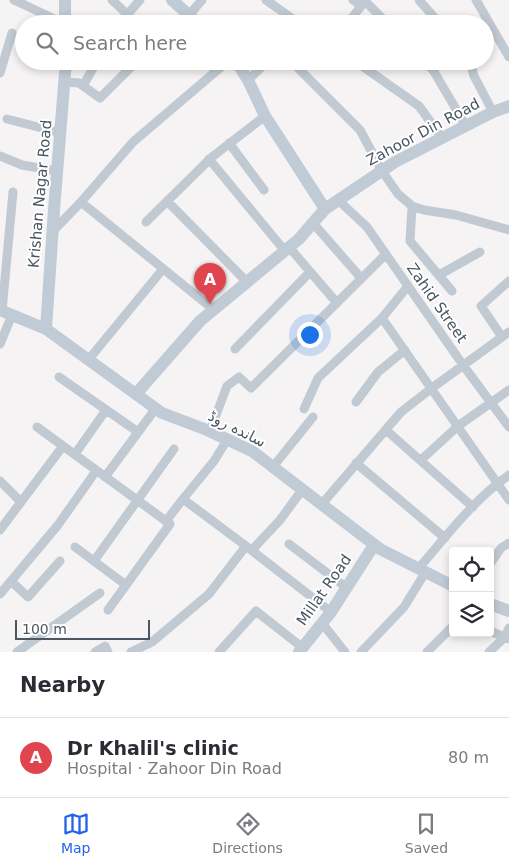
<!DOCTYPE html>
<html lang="en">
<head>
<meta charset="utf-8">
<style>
	body { margin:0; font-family:"DejaVu Sans",Vazirmatn,sans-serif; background:#f7f7f7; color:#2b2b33 }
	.controls { position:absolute; right:15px; bottom:15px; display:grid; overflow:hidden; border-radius:5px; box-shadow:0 2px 8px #0003 }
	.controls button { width:45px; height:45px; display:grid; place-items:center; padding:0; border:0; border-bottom:1px solid #e1e1e2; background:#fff; color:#2b2b33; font:25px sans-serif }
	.scale { position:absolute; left:15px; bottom:12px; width:135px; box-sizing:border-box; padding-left:5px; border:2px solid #4a5661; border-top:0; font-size:14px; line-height:18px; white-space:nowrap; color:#4a5661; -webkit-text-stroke:4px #fff; paint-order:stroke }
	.you { position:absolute; left:309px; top:334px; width:18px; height:18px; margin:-12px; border:4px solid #fff; border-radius:50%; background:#1a73e8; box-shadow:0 0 0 8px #1a73e833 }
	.badge { display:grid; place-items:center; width:32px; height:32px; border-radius:50%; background:#2563eb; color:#fff; font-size:16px; font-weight:700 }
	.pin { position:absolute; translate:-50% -41px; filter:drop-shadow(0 1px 2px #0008) }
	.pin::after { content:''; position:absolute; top:26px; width:18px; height:15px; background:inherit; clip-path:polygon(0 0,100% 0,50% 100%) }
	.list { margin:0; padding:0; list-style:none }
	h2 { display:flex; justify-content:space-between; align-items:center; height:65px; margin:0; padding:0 20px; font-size:21px }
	h2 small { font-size:16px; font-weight:400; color:#7c7c81 }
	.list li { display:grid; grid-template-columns:32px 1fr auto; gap:15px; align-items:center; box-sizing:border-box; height:80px; padding:0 20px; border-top:1px solid #e1e1e2 }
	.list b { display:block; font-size:19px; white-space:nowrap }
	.list p { margin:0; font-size:16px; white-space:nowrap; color:#7c7c81 }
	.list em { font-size:16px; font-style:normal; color:#7c7c81 }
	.icon { flex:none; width:28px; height:28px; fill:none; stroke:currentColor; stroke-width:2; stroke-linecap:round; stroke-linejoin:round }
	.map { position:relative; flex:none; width:509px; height:652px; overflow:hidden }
	.search { position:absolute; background:#fff; box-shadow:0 2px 8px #0003; left:15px; right:15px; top:15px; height:55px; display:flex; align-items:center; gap:12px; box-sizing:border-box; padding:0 18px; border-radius:28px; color:#7c7c81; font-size:19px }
	.sheet { height:145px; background:#fff }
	nav { display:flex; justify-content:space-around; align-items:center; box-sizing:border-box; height:70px; border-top:1px solid #e1e1e2; background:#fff; font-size:14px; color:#7c7c81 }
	nav a { display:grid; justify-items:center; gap:2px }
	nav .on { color:#2563eb }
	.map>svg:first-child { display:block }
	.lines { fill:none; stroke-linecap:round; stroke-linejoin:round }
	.street { stroke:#c1cad2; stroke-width:9 }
	.secondary { stroke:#c1cbd6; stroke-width:12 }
	.labels { text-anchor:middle; stroke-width:4; stroke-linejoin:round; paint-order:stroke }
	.street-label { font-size:15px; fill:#4a5661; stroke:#fff }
</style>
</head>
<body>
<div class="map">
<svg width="509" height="652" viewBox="0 0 509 652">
	<rect width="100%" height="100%" fill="#f5f3f3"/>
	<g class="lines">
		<path class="street" d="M14,0L65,24
			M112,0L127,14
			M266,0L300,24
			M353,0L361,6
			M419,0L440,24
			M476,0L509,57
			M365,1L388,24
			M189,15L202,0
			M119,24L140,0
			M347,24L366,0
			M291,61L360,130L382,171L398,194L412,206L424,210L456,215L509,230
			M355,61L419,106L442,138
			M424,61L433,70L466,126
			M470,61L474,76L493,112
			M0,73L12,33
			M248,80L268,61
			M65,82L79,83L100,98L133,65L139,61
			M83,86L97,61
			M7,119L61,133
			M229,143L264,190
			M0,156L22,165L57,171
			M209,159L285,251
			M338,200L367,227L463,365L509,427
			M167,201L247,282
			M81,202L214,310
			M412,206L410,241L452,291
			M146,222L212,157L265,116
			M313,223L361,278
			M53,231L81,202L133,142L228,61
			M289,247L337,303
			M439,275L480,252
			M408,286L382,318L509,500
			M2,311L13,192
			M502,337L481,306L509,281
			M0,344L12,315
			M235,349L310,272
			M89,359L163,269
			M59,377L138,432
			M356,402L378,372L405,350
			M304,409L318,378L382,318
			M37,427L170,524L108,610
			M386,430L473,507
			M210,431L227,386L239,377L251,388L386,254
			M75,454L106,410
			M421,460L458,426L509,390
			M356,463L445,538
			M272,468L313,417
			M105,477L156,408
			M0,481L21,502
			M183,499L214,461L227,440
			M321,505L401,412L432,388L509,332
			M166,521L183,499L246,546
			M0,530L63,446
			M289,544L347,588
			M75,547L126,585
			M252,550L280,520L302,490
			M94,561L174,449
			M490,564L501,548L509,543
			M418,569C446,537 473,500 509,475
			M11,581L28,597L60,561
			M0,594L58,525L96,471
			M322,623L345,652
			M490,631L509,639
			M17,652L100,593
			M95,652L105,646L108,652
			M131,652L152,642L209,594L246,546L331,612
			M219,652L256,611L303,648
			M361,652L404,607L425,573
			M427,652L453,626
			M489,652L505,637L509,628"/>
		<path class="secondary" d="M172,0L199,24
			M65,24V0
			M236,61L248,80L265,116L325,209
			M0,310L46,329L162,413L207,430L252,451L380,549L453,586
			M46,329L54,210L66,61
			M136,394L200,321L299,239L325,209L395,162L493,112L509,106
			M490,604L509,611
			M299,652L331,612L374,545"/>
	</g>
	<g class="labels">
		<g class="street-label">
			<text transform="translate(423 132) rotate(-28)" y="5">Zahoor Din Road</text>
			<text transform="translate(40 194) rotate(-85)" y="5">Krishan Nagar Road</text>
			<text transform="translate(437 303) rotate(55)" y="5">Zahid Street</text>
			<text transform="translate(237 429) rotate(27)" y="5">ساندہ روڈ</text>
			<text transform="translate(324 590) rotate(-55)" y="5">Millat Road</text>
		</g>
	</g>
</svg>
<div class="controls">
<button><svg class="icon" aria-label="locate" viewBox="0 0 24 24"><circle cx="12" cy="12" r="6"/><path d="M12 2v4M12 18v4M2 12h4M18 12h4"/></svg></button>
<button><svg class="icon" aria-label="layers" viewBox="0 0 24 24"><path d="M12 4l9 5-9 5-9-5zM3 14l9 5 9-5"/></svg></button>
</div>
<div class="scale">100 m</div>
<div class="you"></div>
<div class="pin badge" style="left:210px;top:304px;background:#e0444e">A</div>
<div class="search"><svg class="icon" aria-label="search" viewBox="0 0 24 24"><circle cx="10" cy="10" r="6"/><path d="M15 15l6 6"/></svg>Search here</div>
</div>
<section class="sheet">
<h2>Nearby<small></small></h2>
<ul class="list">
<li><span class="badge" style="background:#e0444e">A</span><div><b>Dr Khalil's clinic</b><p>Hospital · Zahoor Din Road</p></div><em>80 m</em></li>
</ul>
</section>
<nav>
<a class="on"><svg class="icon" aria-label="map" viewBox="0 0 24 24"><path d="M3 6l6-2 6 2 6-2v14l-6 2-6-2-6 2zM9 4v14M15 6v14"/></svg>Map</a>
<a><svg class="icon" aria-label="directions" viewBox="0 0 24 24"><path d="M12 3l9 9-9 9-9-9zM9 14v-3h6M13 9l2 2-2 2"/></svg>Directions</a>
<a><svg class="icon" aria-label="saved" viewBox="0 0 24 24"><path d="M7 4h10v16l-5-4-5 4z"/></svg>Saved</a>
</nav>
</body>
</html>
